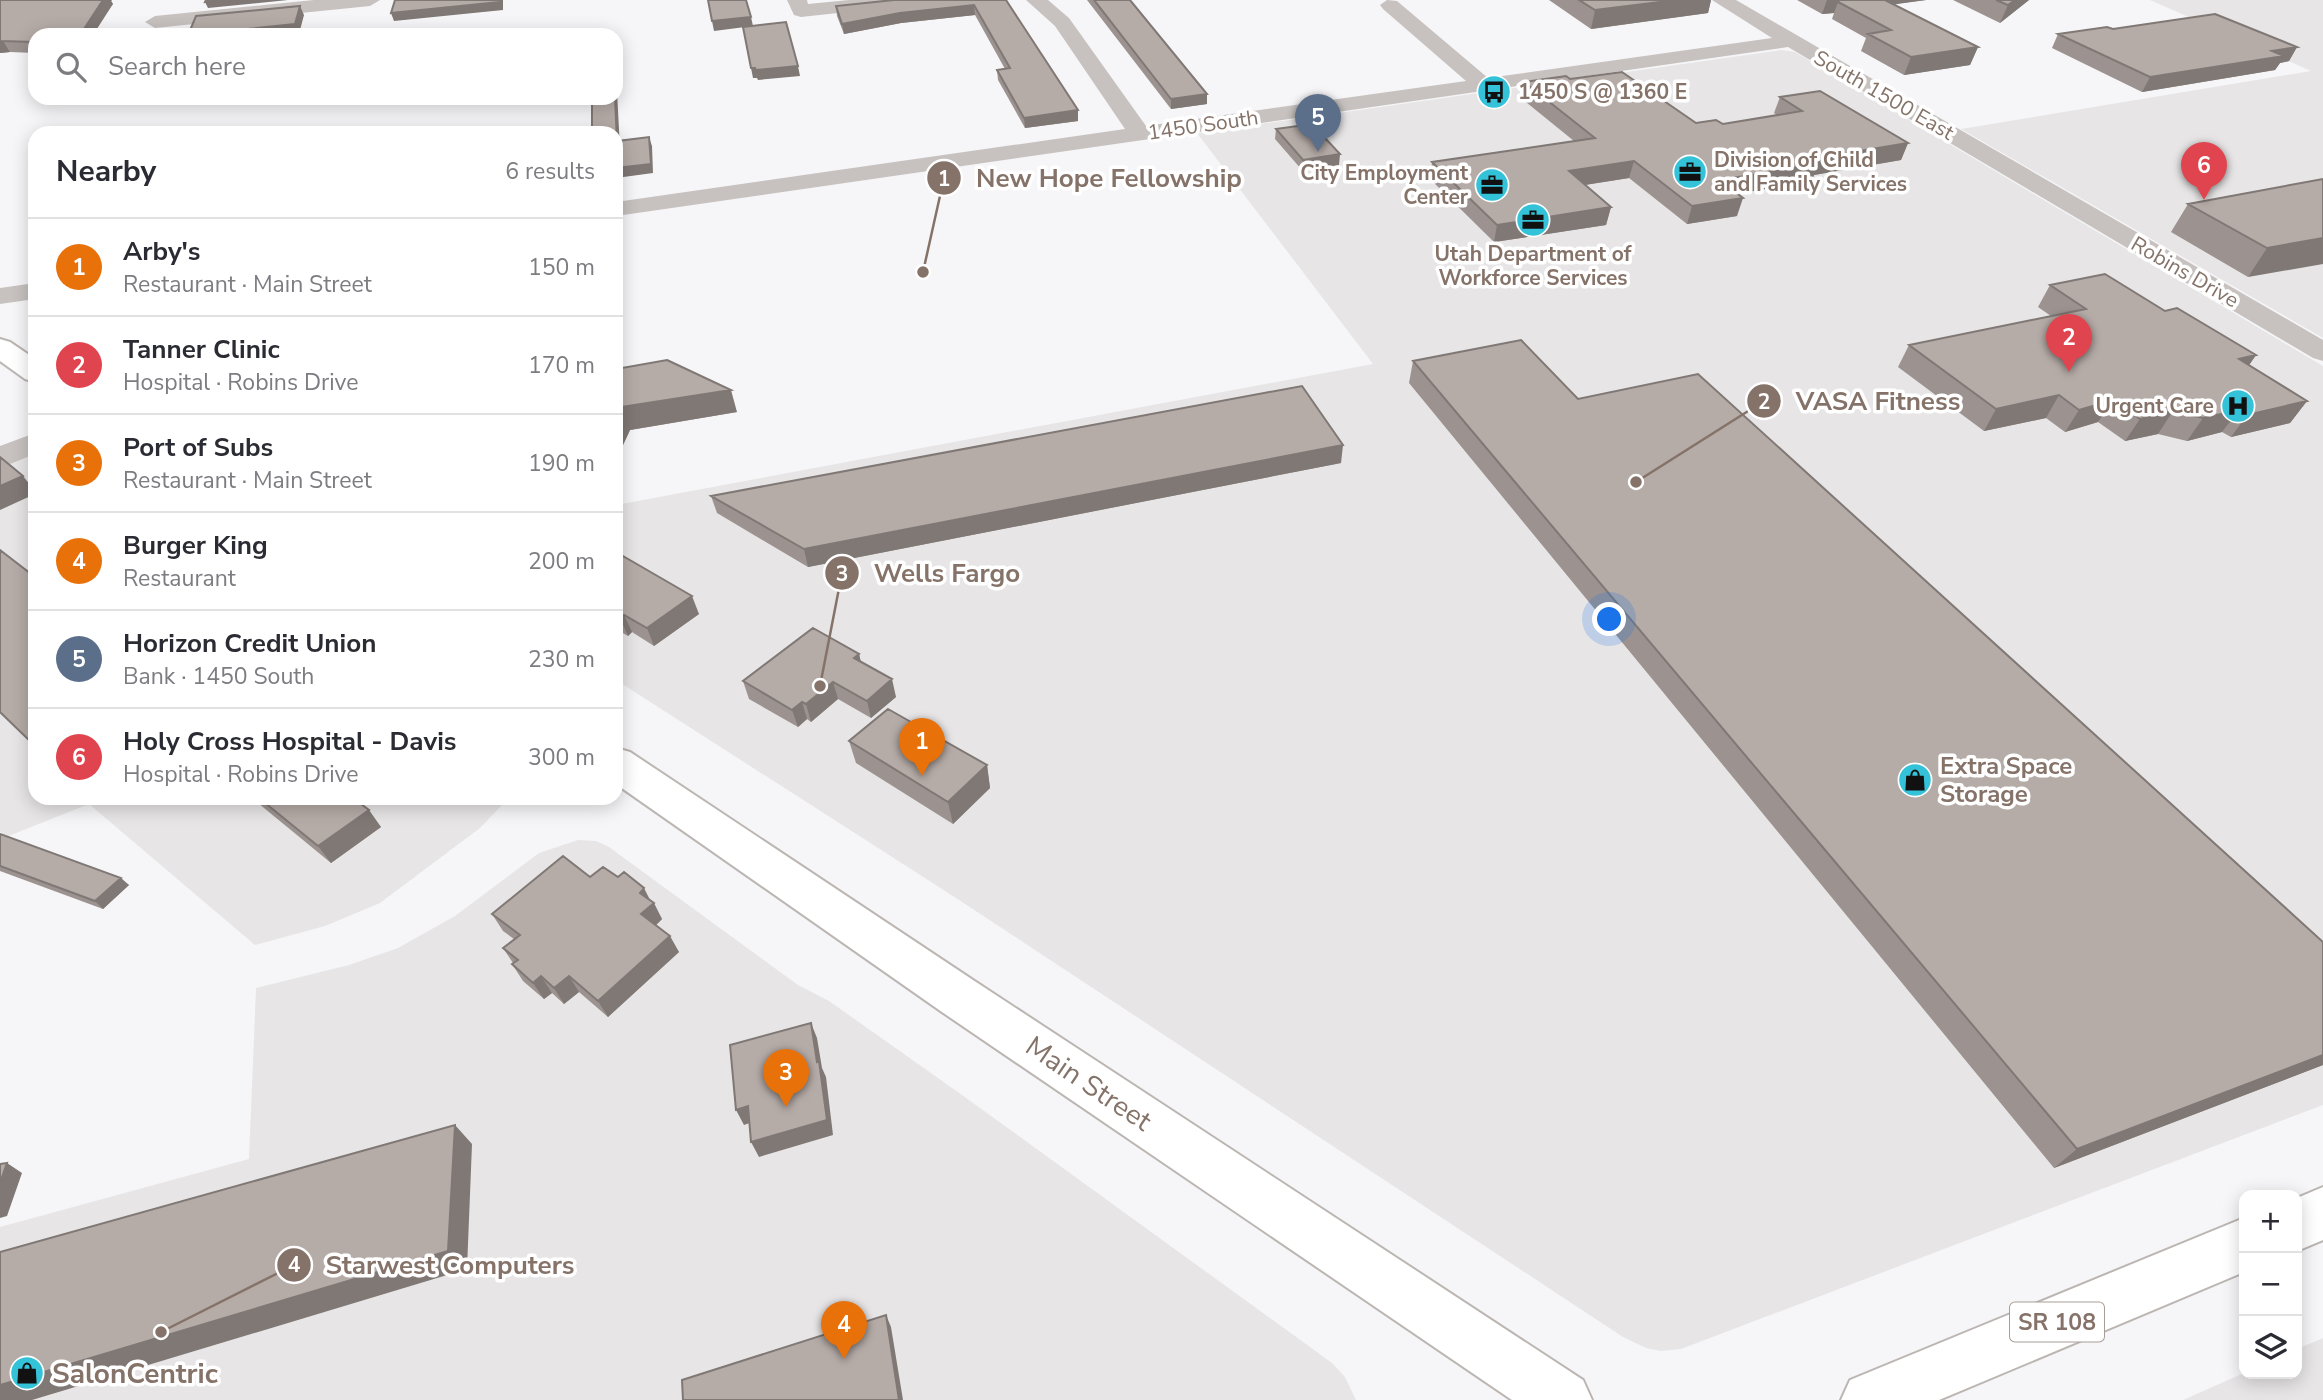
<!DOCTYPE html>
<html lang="en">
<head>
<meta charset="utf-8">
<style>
	body { margin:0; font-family:"Nunito Sans",sans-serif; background:#f2f2f3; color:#2b2b33 }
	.controls { position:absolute; right:21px; bottom:21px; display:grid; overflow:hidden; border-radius:14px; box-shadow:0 4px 18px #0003 }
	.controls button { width:63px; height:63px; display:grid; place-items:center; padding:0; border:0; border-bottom:2px solid #e1e1e2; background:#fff; color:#2b2b33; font:35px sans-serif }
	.you { position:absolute; left:1610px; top:620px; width:24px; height:24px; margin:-18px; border:5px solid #fff; border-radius:50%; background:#1a73e8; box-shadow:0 0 0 10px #1a73e833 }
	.badge { display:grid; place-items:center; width:46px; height:46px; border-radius:50%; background:#2563eb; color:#fff; font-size:23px; font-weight:700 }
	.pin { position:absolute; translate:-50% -58px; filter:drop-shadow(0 2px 4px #0008) }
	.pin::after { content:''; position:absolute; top:37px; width:24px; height:21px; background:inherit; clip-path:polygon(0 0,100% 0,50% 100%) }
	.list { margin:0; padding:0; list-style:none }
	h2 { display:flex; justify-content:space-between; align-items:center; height:91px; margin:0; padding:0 28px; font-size:30px }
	h2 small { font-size:23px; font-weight:400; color:#7c7c81 }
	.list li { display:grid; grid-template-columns:46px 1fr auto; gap:21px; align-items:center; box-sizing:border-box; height:98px; padding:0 28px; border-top:2px solid #e1e1e2 }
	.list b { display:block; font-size:26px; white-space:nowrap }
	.list p { margin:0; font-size:23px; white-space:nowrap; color:#7c7c81 }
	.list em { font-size:23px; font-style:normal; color:#7c7c81 }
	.icon { flex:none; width:38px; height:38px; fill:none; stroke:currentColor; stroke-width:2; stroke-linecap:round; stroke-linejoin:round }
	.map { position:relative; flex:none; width:2323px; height:1400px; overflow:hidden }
	.search { position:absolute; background:#fff; box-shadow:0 4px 18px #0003; left:28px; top:28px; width:595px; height:77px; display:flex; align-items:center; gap:18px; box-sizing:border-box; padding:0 24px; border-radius:21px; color:#7c7c81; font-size:26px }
	.panel { position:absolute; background:#fff; box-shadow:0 4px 18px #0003; left:28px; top:126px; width:595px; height:679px; border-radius:21px }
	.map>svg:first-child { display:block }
	.built { fill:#e7e5e6 }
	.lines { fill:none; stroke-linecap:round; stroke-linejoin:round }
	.major-casing { stroke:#bcb6b3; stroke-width:4 }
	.minor { fill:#c7c2bf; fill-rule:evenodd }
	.major { fill:#fff; fill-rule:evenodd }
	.wall { fill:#9c9390 }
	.shaded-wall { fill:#7f7875 }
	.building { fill:#b5aba7; stroke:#7f7875; stroke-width:2 }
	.labels { text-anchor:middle; stroke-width:7; stroke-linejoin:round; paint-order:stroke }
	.far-poi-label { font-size:21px; font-weight:bold; fill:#857369; stroke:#fff; text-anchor:start }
	.far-street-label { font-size:21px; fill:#857369; stroke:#fff }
	.shield { fill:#fff; stroke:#aa9d96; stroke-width:2 }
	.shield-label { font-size:23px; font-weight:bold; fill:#857369 }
	.poi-label { font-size:24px; font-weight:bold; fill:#857369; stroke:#fff; text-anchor:start }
	.near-street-label { font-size:28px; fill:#857369; stroke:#fff }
	.near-poi-label { font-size:28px; font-weight:bold; fill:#857369; stroke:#fff; text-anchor:start }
	.leader { fill:none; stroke:#857369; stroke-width:2.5 }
	.callout-dot { fill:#857369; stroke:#fff; stroke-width:2.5 }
	.mark-label { font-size:21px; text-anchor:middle; font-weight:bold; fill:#fff }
	.callout-label { font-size:26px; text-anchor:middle; font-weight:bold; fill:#857369; stroke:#fff; stroke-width:7; stroke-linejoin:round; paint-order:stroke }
</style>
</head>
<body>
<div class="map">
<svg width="2323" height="1400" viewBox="0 0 2323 1400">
	<rect width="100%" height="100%" fill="#f6f6f8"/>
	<path class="built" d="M2150,0H2323V338L1961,129L2311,71Z
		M1781,50L1795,52L2323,366V1105L1681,1349L1661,1351L1646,1348L1623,1337L956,898L616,680V505L1373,364L1197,133Z
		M35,453V798H505L501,806L480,828L380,903L325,926L255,945L89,804L6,837L0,831V468Z
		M578,840L596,841L609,847L798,985L829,1001L962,1095L1332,1363L1345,1377L1356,1400H0V1227L249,1159L256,988L349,965L398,948L455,916L539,853Z
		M2323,1338V1400H2183L2244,1373L2297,1374V1349Z"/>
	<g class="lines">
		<g class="major-casing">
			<path id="major" d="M0,339L10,342L35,359V382L25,379L0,361Z
				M616,748L630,752L976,982L1583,1380L1592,1400H1512L942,1012L616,784Z
				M2323,1187V1240L2297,1251V1198Z
				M2244,1218V1272L1939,1400H1841L1850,1380Z"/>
		</g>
		<path class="minor" d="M314,0H380L370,6L155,28L145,22L155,16Z
			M787,0H807L808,4L849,0H912L902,6L801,17L794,15Z
			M1026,0H1048L1069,18L1146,126L1466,81L1383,9L1380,5L1387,0L1397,1L1488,78L1772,38L1712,0H1736L2323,340V361L2313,358L1788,47L616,216V202L1125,129L1055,26Z
			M35,283V299L0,304V288Z
			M35,433V454L0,468V446Z"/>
		<use href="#major" class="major"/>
	</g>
	<path class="wall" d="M0,0H112L111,1L113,4L35,35V53L10,52L0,53Z
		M1006,0L1078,121L1025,128L998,80L997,70L1005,69L975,15L901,23L844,34L837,16L836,6Z
		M1087,0H1130L1207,94V104L1171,109Z
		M1549,0H1711L1708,13L1591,29Z
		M1797,0H1926L1893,4L1978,47L1970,65L1904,75L1861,51L1866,38L1832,19L1834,13L1822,14Z
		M1953,0H2029L2000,23Z
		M2113,29L2297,47L2289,61L2280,63L2275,70L2142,92L2052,48L2058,34Z
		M1570,79L1696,123L1723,124L1777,115L1774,113L1780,97L1908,143L1901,160L1814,175L1812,181L1736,194L1737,216L1687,224L1629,178L1585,185L1611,207L1606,225L1494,242L1430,179L1432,162L1574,141L1521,98L1524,82Z
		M1276,129L1339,165L1302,170L1275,139Z
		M2323,179L2248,277L2171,232L2188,204Z
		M2050,285L2165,311L2256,355L2249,365L2307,401L2290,423L2231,437L2222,432L2187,441L2158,434L2125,441L2098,422L2065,432L2046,418L1984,431L1898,367L1909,345L2051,316L2038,307Z
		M1413,361L1578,399L2323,942V1065L2054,1168L1409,383Z
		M616,369L737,412L630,430L623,445L616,441Z
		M1341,463L808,567L717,513L711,496Z
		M616,552L699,614L654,646L632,632L628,636L616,629Z
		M859,654L861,663L896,697L871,718L838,699L811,722L807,719L798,727L749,699L743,681Z
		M849,741L987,765L990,788L953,824L856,763Z
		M252,798H353L381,827L331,863Z
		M0,834L129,885L103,909L0,871Z
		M590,877H618L650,900L662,919L656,925L679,952L608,1017L579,992L564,1004L552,993L544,999L523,981L512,964L513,963L503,948L514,939L503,931L492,914Z"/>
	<path class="shaded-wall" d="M103,0H112L111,1L113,4L93,35H80Z
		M224,0H288L208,8L205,2Z
		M500,0H503V10L394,21L391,13Z
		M1676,0H1711L1708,13L1591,29L1595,10Z
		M1827,0H1840L1838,2L1834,13L1822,14Z
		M1865,0H1926L1862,9Z
		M2015,0H2029L2000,23L2008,5Z
		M974,5L975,15L901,23L844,34L842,24L900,13Z
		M300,6L304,15L299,34L289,35H228L248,29Z
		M751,17L753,26L714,31L712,21Z
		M0,41H3L10,52L0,53Z
		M1978,47L1970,65L1904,75L1911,57Z
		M2297,47L2289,61L2280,63L2275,70L2142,92L2150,77L2272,51Z
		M798,66L800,76L758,80L757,78H753L751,68Z
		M616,88L617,91L620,149L617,141L615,98Z
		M1207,94V104L1171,109V99Z
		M1078,110V121L1025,128L1024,118Z
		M649,137L652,146L653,173L616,178V168Z
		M1908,143L1901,160L1814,175L1812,181L1713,198L1719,180L1812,159Z
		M1340,154L1339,165L1302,170L1303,160Z
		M1634,161L1629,178L1565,188L1569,171Z
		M1743,198L1737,216L1687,224L1692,206Z
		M1611,207L1606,225L1494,242L1497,225Z
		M2323,238V264L2248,277L2267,248Z
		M2256,355L2241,377L2239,359Z
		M731,390L737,412L630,430L623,445L616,427V419L622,407Z
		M2059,395L2046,418L1984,431L1996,409Z
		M2113,400L2098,422L2065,432L2079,410Z
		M2307,401L2290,423L2231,437L2247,415Z
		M2239,410L2222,432L2187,441L2203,418Z
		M2173,411L2158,434L2125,441L2140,419Z
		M1343,445L1341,463L808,567L804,549Z
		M23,476L35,491V494L0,510V486Z
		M692,596L699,614L654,646L647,628Z
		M624,615L632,632L628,636L620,618Z
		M859,654L863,671L854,658Z
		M892,679L896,697L871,718L867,701Z
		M833,682L838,699L811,722L806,704Z
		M802,702L807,719L798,727L792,710Z
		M987,765L990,788L953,824L948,802Z
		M369,810L381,827L331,863L318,846Z
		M121,878L129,885L103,909L95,901Z
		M644,888L652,904L654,903L662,919L650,931L641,914L640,893Z
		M670,936L679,952L608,1017L598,1001Z
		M541,976L552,993L544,999L533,983Z
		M569,976L579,992L564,1004L554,988Z
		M811,1023L817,1038L822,1068L826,1077L833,1135L759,1157L751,1142L817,1062Z
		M2323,1055V1065L2054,1168L2077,1149Z
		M748,1106L755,1121L744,1125L736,1110Z
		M455,1125L472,1144L467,1269L32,1400H0V1385Z
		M7,1163L22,1173L7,1216L0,1218V1183Z
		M886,1315L891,1327L903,1400H899Z"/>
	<path class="building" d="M0,0H103L80,35H35V42L0,41Z
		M206,0H224L205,2Z
		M395,0H500V2L391,13Z
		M708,0H746L751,17L712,21Z
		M894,0H1006L1078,110L1024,118L997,70L1010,68L974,5L900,13L842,24L836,6Z
		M1094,0H1130L1207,94L1171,99Z
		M1579,0H1676L1595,10Z
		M1839,0H1885L1978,47L1911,57L1868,34L1891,30L1838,2Z
		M1996,0H2015L2008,5Z
		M300,6L295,24L248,29L246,33L228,35H188L196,16Z
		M2215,14L2297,47L2272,51L2284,56L2150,77L2058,34L2107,27L2113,29Z
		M786,22L798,66L756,70L755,68H751L743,27Z
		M1622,72L1696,123L1716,120L1723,124L1802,111L1780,97L1820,91L1908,143L1812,159L1818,164L1719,180L1743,198L1692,206L1634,161L1569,171L1611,207L1497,225L1432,162L1595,138L1524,82L1566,76L1570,79Z
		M592,98H615L617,141L649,137L651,164L616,168V133H592Z
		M1312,124L1340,154L1303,160L1276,129Z
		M371,128L392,133H370Z
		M2323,179V238L2267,248L2188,204Z
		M2105,274L2165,311L2177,308L2256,355L2239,359L2307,401L2247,415L2239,410L2203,418L2173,411L2140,419L2113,400L2079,410L2059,395L1996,409L1909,345L2086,309L2050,285Z
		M1521,340L1578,399L1698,374L2323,942V1055L2077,1149L1413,361Z
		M667,360L731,390L622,407L616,419V369Z
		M1302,386L1343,445L804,549L711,496Z
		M0,457L23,476L0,486Z
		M0,550L35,577V746L0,712Z
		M616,552L692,596L647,628L624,615L620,618L616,616Z
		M813,628L859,654L854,658L892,679L867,701L833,682L806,704L802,702L792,710L743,681Z
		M888,709L987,765L948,802L849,741Z
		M259,798H353L369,810L318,846Z
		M0,834L121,878L95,901L0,866Z
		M563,856L590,877L603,867L618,877L624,872L644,888L640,893L654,903L641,914L670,936L598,1001L569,976L554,988L541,976L533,983L512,964L518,960L503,948L520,935L492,914Z
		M811,1023L817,1062L819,1061L827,1120L751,1142L748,1106L736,1110L730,1045Z
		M455,1125L448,1251L0,1385V1252Z
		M7,1163L0,1183V1164Z
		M886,1315L899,1400H683L682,1380Z"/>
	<defs>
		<g id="bus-disc" transform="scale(1.75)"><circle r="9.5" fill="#34c2d9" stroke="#fff"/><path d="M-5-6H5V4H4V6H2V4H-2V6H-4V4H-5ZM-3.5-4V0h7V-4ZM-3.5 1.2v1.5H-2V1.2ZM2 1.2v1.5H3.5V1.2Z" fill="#111"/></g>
		<g id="office-disc" transform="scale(1.75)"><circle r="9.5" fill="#34c2d9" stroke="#fff"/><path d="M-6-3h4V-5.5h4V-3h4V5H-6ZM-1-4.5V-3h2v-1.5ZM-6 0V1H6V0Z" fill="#111"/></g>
		<g id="hospital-disc" transform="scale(1.75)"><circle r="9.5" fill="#34c2d9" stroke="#fff"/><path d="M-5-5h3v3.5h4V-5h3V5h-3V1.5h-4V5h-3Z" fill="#111"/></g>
		<g id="shop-disc" transform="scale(1.75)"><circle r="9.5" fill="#34c2d9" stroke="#fff"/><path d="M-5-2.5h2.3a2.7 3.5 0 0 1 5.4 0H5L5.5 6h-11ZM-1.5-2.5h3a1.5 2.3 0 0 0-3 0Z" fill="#111"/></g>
	</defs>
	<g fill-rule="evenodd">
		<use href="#bus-disc" x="1494" y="92"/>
		<use href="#office-disc" x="1690" y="172"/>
		<use href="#office-disc" x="1492" y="185"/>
		<use href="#office-disc" x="1533" y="220"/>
		<use href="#hospital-disc" x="2238" y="406"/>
		<use href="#shop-disc" x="1915" y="780"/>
		<use href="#shop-disc" x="27" y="1373"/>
	</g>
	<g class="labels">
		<g class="far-poi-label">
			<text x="1518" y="99">1450 S @ 1360 E</text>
			<text x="1714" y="167">Division of Child<tspan x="1714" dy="24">and Family Services</tspan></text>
			<text x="1468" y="180" text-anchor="end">City Employment<tspan x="1468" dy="24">Center</tspan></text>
			<text x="1533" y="261" text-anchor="middle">Utah Department of<tspan x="1533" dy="24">Workforce Services</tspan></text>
			<text x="2214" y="413" text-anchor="end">Urgent Care</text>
		</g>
		<g class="far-street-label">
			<text transform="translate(1884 95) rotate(30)" y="7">South 1500 East</text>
			<text transform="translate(1203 125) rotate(-8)" y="7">1450 South</text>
			<text transform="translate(2185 272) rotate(30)" y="7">Robins Drive</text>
		</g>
		<rect class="shield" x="2010" y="1302.5" width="94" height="39" rx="5"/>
		<g class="shield-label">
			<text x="2057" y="1330">SR 108</text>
		</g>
		<g class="poi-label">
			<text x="1940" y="774">Extra Space<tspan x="1940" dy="28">Storage</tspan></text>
		</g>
		<g class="near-street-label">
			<text transform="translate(1089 1083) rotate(34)" y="10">Main Street</text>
		</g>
		<g class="near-poi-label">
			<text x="52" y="1383">SalonCentric</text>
		</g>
	</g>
	<path class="leader" d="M923 272L944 178M1636 482L1764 401M820 686L842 573M161 1332L294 1265"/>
	<g class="callout-dot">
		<circle cx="923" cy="272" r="7"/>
		<circle cx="1636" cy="482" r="7"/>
		<circle cx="820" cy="686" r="7"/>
		<circle cx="161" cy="1332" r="7"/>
		<circle cx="944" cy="178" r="18"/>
		<circle cx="1764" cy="401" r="18"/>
		<circle cx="842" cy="573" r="18"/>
		<circle cx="294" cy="1265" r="18"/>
	</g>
	<g class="mark-label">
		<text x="944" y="186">1</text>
		<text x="1764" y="409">2</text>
		<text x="842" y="581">3</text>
		<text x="294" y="1272">4</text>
	</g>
	<g class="callout-label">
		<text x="1109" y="187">New Hope Fellowship</text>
		<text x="1878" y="410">VASA Fitness</text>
		<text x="947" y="582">Wells Fargo</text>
		<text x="450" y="1274">Starwest Computers</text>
	</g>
</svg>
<div class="controls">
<button>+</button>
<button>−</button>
<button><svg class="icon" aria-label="layers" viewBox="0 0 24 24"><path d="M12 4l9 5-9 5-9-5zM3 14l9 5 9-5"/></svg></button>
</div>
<div class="you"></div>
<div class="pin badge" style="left:922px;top:776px;background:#e8710a">1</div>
<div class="pin badge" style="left:2069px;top:372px;background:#e0444e">2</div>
<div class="pin badge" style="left:786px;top:1107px;background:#e8710a">3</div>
<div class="pin badge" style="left:844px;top:1359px;background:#e8710a">4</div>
<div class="pin badge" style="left:1318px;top:152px;background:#5c6f8a">5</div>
<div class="pin badge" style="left:2204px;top:200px;background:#e0444e">6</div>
<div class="search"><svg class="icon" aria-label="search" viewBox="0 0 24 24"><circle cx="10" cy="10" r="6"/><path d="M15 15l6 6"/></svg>Search here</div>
<section class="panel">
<h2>Nearby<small>6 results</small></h2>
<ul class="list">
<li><span class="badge" style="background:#e8710a">1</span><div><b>Arby's</b><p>Restaurant · Main Street</p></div><em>150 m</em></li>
<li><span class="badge" style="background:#e0444e">2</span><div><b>Tanner Clinic</b><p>Hospital · Robins Drive</p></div><em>170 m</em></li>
<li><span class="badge" style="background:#e8710a">3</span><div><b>Port of Subs</b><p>Restaurant · Main Street</p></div><em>190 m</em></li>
<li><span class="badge" style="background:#e8710a">4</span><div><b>Burger King</b><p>Restaurant</p></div><em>200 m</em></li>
<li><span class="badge" style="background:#5c6f8a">5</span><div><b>Horizon Credit Union</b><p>Bank · 1450 South</p></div><em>230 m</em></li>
<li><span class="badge" style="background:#e0444e">6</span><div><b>Holy Cross Hospital - Davis</b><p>Hospital · Robins Drive</p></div><em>300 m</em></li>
</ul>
</section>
</div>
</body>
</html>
